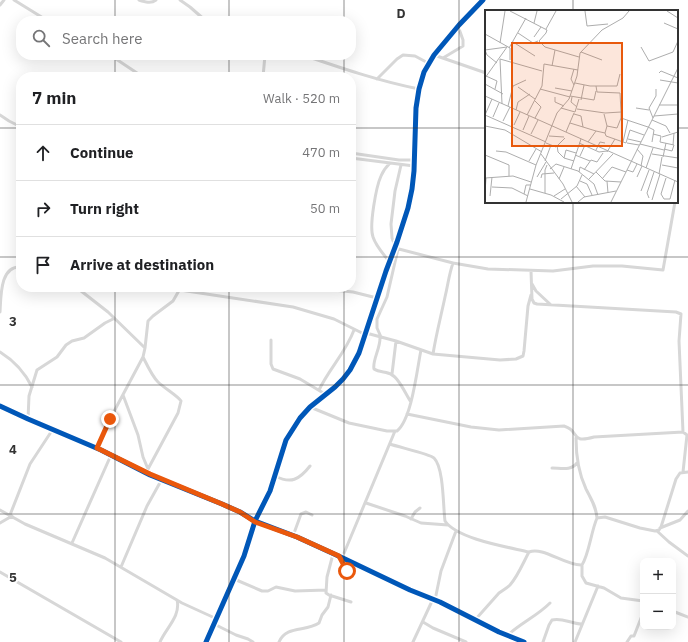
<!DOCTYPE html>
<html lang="en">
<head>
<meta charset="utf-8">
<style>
	body { margin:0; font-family:"IBM Plex Sans",sans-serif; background:#f6f6f6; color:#202124 }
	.controls { position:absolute; right:12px; bottom:12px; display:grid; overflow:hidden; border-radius:8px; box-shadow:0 4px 16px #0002 }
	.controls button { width:36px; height:36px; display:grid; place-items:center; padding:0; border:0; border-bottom:1px solid #e0e0e0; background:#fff; color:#202124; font:20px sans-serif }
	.stop { position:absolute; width:12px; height:12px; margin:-9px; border:3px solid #ea580c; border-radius:50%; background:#fff }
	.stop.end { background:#ea580c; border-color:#fff; box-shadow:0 1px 4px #0008 }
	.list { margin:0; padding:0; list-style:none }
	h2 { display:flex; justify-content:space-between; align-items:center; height:52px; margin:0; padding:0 16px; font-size:17px }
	h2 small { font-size:13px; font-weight:400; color:#757577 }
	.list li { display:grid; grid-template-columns:26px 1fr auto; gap:12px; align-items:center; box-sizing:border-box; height:56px; padding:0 16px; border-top:1px solid #e0e0e0 }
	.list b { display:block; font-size:15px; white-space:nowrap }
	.list em { font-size:13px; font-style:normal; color:#757577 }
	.icon { flex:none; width:22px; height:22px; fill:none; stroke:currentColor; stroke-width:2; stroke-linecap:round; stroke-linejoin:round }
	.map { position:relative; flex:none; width:688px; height:642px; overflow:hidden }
	.search { position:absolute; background:#fff; box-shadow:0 4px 16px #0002; left:16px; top:16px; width:340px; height:44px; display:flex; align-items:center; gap:10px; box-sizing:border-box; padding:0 14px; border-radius:16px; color:#757577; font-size:15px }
	.panel { position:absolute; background:#fff; box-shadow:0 4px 16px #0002; left:16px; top:72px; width:340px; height:220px; border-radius:16px }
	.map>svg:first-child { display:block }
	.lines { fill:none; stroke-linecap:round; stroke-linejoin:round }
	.street { stroke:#d7d7d7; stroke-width:3 }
	.secondary { stroke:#d0d0d0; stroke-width:4.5 }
	.cycleway-casing { stroke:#fff; stroke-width:8 }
	.cycleway { stroke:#0057b8; stroke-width:5 }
	.route { stroke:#ea580c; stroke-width:5 }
	.grid { fill:none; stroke:#333; stroke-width:1; stroke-opacity:0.55 }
	.inset-road { fill:none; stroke:#adadad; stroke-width:1 }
	.view { fill:#e8590c; fill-opacity:0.15; stroke:#e8590c; stroke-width:2 }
	.inset-edge { fill:none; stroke:#333; stroke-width:2 }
	.grid-label { font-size:13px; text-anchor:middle; font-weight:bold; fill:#333; stroke:#fff; stroke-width:4; stroke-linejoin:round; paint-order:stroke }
</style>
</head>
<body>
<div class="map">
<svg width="688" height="642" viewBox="0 0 688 642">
	<rect width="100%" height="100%" fill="#fff"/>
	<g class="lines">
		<path class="street" d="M14,0L48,21
			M139,0C145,2 151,4 156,0
			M180,0L190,7L206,21
			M0,5L4,0
			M110,55L143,77
			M303,55C341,68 379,81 419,89
			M434,55L486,73
			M443,58L463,46V40L458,26
			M263,77L265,55
			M377,79L397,59L403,55L415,56L428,63
			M0,115L9,121L21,127
			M351,153L399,160H414
			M351,158L414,166
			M677,192V191
			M395,246L392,238L391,224L395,191L401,165
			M395,248L453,263L488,269L553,271L593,266H622L663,270L675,202
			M389,261C383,254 376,246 373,237C369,226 376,187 381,176C383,171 386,167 390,163
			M531,271L532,299L534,303L537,304L676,312L681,314L679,341L683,432
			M532,284L536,291L551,305
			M76,287L108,312L145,348
			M303,287L353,292L377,298
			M180,290L293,307L334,319L366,335
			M0,312C1,296 0,265 21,267
			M366,333L396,341L433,354L500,360L516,359L523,356L524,351L528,306L531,295
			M380,336C381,348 372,360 374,369C380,373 387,371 392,375C399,378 406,395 411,402
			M381,337L377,328V319L387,297L398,249
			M271,340V364L273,369L300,379L325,394
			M0,352C13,360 25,373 32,387
			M433,354C436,335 441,316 445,297C448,285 449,274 453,263
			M143,357C147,365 152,376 158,382C164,388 178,396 181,401L178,413L148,469
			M392,374L396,341
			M319,390C329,369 346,352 354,330
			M123,395L138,435L143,457L148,469
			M0,406L28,419L101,450L150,475L222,504L240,512L255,521L297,537L345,559L410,590L440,602L499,632L524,642
			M310,407L349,423L387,431H397C412,419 417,369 421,350
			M407,414L471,427L499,430L564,426C581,431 569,444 594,437L683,432L687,435L683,472
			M28,419L29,396L37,370L57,357L66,345L72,341L84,338L105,323L113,319
			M576,438C576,456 578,472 586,489C591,499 596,506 597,518
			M390,444C398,447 430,454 434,458C444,468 443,507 445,521C457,539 508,547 529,552
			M97,448L110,419L143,357L145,348L148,321L153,316L173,301L181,287
			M552,468C561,468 571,471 577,463
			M275,476C291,484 299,480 310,466
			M366,503L405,516L421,523L448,525
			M0,510L25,524L105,558L182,603L217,619
			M10,515L30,464L53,429
			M411,519L415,512L420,508
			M0,523L12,516
			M660,528L680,520L688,511
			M657,531L669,542L688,556
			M293,536L301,514L306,512L312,515
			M72,543L111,455
			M333,554L327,577L326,593L329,595L351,602
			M339,556L347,568L346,578
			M342,558L395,431
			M582,565V576L586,583L604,588L621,598L643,601
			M121,567L147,506L162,479
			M0,572L121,642
			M234,579L262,591H268L276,587L295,591L326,590
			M435,600L441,571L456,531
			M673,608L675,612L688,617
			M475,620L499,593C503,590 507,588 510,585C518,576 523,563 529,552C543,546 565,566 582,565C589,554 591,532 597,518L605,517L640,528L655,531L659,530L661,527L676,479L680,473L688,472
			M423,622L433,628L466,642
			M214,624L236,635L248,639L253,642
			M508,635C521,623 537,616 550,603
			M160,642C166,628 181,616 177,600
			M279,642C286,625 306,632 319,623L322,615L328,607L331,595
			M413,642L433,599
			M543,642L549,625L552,620C562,617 571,624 582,624
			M575,642L598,586
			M627,642L631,636H634L643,613"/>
		<path class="secondary" d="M206,642L244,556L255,521L270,491L286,440L300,418L310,407L335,387L343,379L350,370L359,353L386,271L397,242L408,208L412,189L414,171L416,108L419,89L424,72L434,55L459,25L483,0"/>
		<g class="cycleway-casing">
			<path id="cycleway" d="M0,406L28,419L101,450L150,475L222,504L240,512L255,521L297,537L345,559L410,590L440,602L499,632L524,642
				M206,642L244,556L255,521L270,491L286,440L300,418L310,407L335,387L343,379L350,370L359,353L386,271L397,242L408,208L412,189L414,171L416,108L419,89L424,72L434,55L459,25L483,0"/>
		</g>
		<use href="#cycleway" class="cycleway"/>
	</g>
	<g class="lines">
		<path class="route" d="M110,419L97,448L150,474L222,504L240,512L255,522L297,537L339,556L347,571"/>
	</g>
	<path class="grid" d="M115,0V21M229,0V21M344,0V21M459,0V642M573,0V11M115,55V77M229,55V77M344,55V77M0,128H21M351,128H486M677,128H688M573,202V642M0,257H21M351,257H688M115,287V642M229,287V642M344,287V642M0,385H688M0,514H688"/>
	<g transform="translate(485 10)">
		<rect width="193" height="193" fill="#fff"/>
		<path class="inset-road" d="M25,1L62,20L61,23L54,31L60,37L94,47M100,1L102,16L123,14M182,1L193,8M49,13L52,1M179,13L193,19M61,19L71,1M33,23L48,33L53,31M0,24L25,38V50M49,27L56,17M28,32L50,46M15,33L20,1M156,37L164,51L188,42L193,31M24,38L41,8M0,40L22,37M0,40L2,45L12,53M96,42L117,50M15,49L57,61M15,49L17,94M67,56L70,40M89,59L86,69L89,75M174,63L176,61L193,68M1,66L12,71L10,79M0,68L22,37M175,70L193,73M90,73L105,76H132L135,64M0,74L18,84M111,76L112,82L135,83L136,102M33,77L50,89M70,78L87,81M55,79L85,87M0,86L193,172M85,86L109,90L111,81M70,87V92L79,96M87,87L86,92L92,97M96,90L99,75M50,91L56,97L50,108M174,95H193M23,96L28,76L41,70M76,98L90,102L94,89M151,98L164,100M92,99L120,103L136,102V108M31,100L33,92L45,84M89,104L96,106L98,117L111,121M119,104L122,116M0,105L61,132M0,105L7,89M42,105L57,76L59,54L93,60M169,106L193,104M8,107L14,93M168,108L164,98L171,86V79M167,110L181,116L185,123M18,111L25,97M85,113L98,117M29,115L35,102M0,116L20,120L57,142M163,117L169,120L167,132M38,120L44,106M81,122L89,103M120,123L121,126L141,133L145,120L159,125M46,124L53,110M168,124L176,126L175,132L189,135L187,141L179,139M64,126L79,127M177,127L193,122M143,129L156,132M103,132L111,121L120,123L122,116L132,118L136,108L163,117M138,132L143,110M61,133L71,137L80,128M94,133L114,142L122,141M142,133L154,135M155,134L179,140M72,135L73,142L79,148L89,151M188,135L189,123M152,139L158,146L156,156M111,140L115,132L120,133M11,141L21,142L51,155M122,142L130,129M56,144L78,174L87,192M167,144L193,148M0,145L24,155V166M90,145L105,151M95,146L100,135M178,147L181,133M79,148L81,140L91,143M44,151L51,139M60,151L66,135M177,155L193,158M161,158L168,138M65,159L71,154L93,161L109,174L113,185M86,159L96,129M99,160L106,150L112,152L118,143M142,160L148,162L152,154M94,162L95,157L109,164M111,162L120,171L136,172M174,164L177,147M52,167L61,152M152,167L157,156M0,168L28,166L46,172M56,168L57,164L69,163M74,169L79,157M104,169L128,144M117,169L127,157L141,162M95,171L102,174L107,185M122,171L123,183M91,176L100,187M7,177L27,178L43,186M45,179L66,185L79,192M156,181L164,160M0,182L1,168M60,183V160L62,155M39,184L41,175H46M5,186L7,167M69,186L80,179M164,188L162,183L169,162M76,189L92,176L97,165M179,189H185L190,170M179,189L176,184L181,168M167,190L175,164M41,192L51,155L72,103L84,89L92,66L95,43L117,20L138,8L144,1M93,192L99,187L131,181M126,192L193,58"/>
		<path class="view" d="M27,33H137V136H27Z"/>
		<rect width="193" height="193" class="inset-edge"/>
	</g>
	<g class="grid-label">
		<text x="401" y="18">D</text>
		<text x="13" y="326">3</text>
		<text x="13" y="454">4</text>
		<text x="13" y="582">5</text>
	</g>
</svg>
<div class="controls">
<button>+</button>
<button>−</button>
</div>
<div class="stop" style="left:347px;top:571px"></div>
<div class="stop end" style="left:110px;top:419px"></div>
<div class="search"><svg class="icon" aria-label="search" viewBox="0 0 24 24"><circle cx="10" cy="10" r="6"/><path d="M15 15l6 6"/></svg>Search here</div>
<section class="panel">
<h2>7 min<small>Walk · 520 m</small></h2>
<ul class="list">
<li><svg class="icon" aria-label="ahead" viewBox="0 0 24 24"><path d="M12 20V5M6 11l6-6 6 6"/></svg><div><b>Continue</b></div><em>470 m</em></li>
<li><svg class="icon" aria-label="right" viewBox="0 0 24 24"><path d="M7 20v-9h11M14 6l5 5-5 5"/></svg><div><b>Turn right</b></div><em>50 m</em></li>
<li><svg class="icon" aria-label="arrive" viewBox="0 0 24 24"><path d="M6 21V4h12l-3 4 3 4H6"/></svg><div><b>Arrive at destination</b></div></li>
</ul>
</section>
</div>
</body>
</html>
